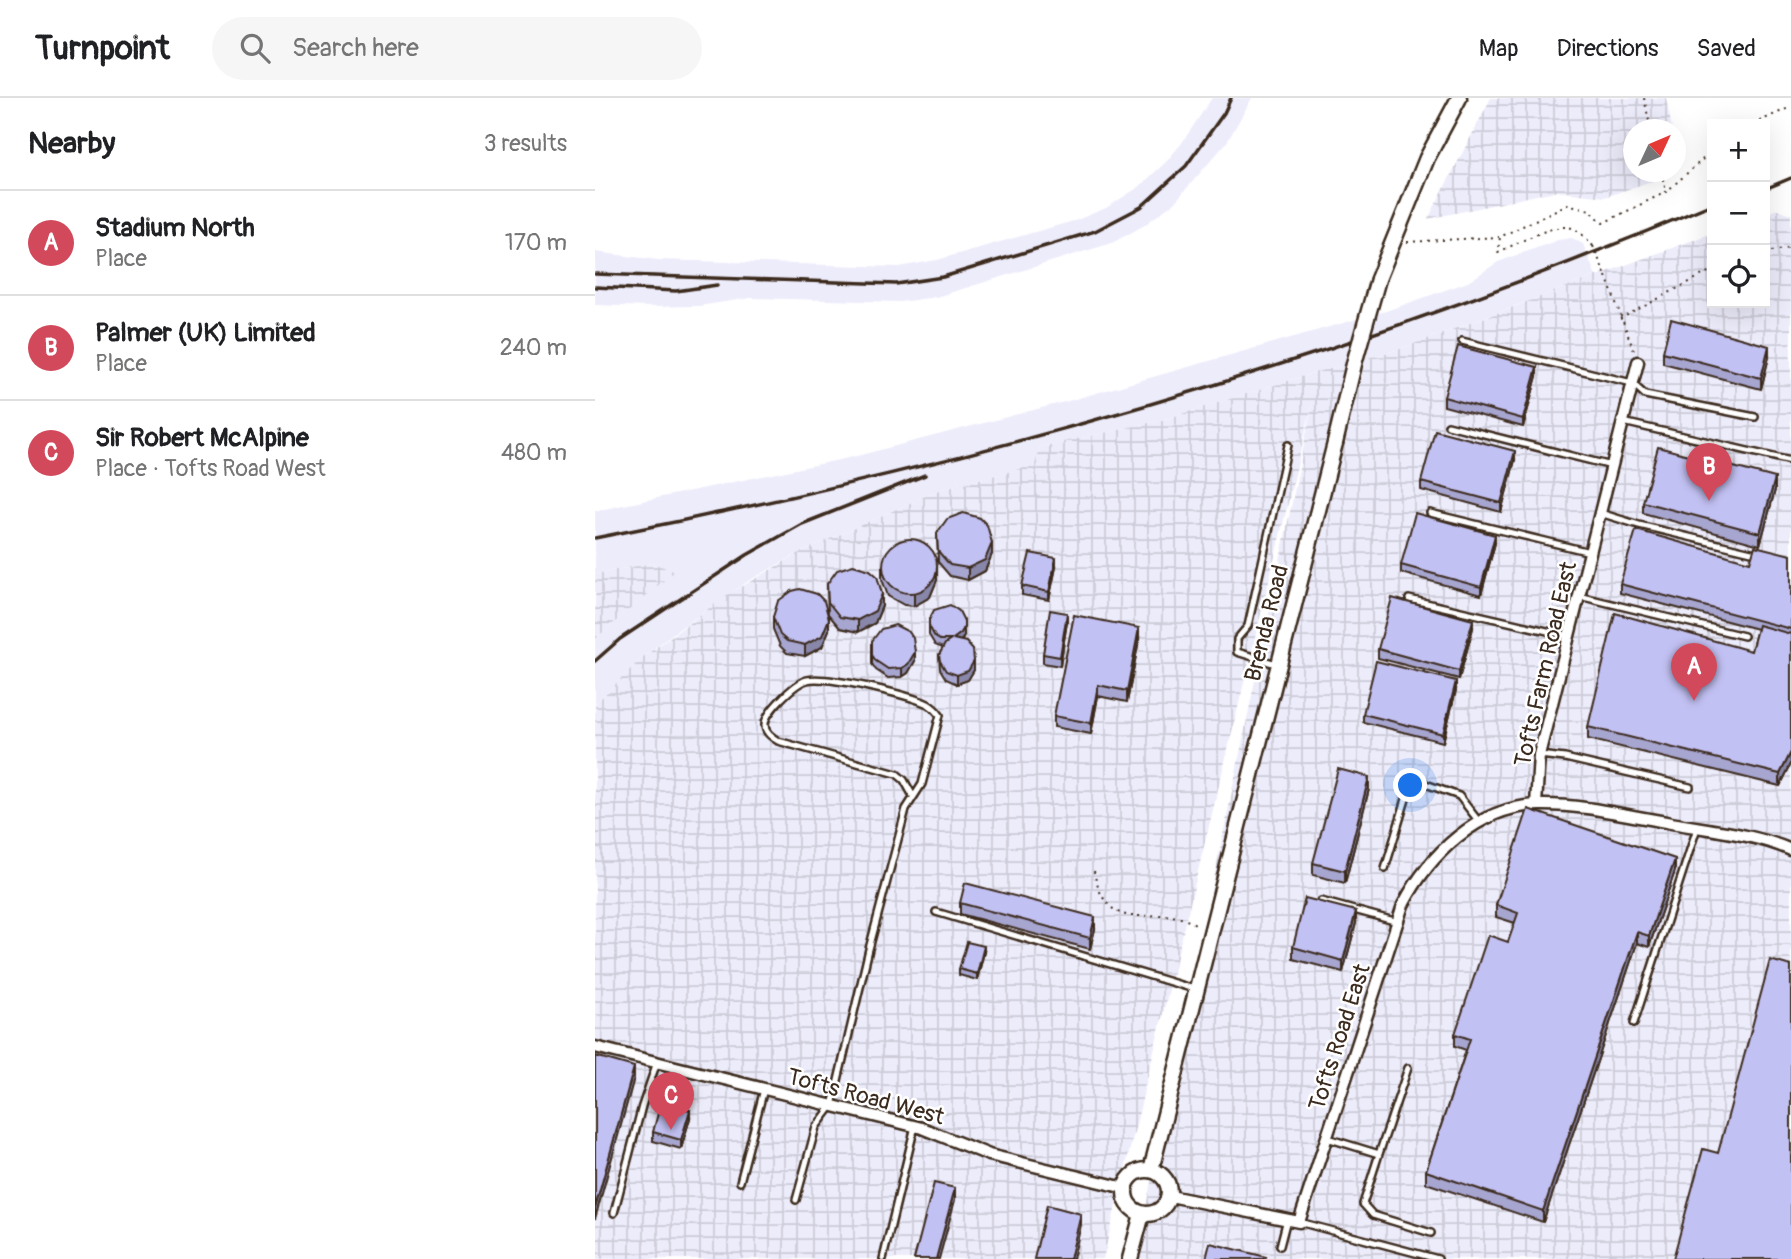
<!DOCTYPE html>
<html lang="en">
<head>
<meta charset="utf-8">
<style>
	body { margin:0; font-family:Pangolin,sans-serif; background:#f6f6f6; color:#202124 }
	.controls { position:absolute; right:21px; top:21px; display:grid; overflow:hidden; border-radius:0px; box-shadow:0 7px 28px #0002 }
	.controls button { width:63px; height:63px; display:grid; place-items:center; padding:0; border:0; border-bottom:2px solid #e0e0e0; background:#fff; color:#202124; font:35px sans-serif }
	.compass { position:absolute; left:1028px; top:21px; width:63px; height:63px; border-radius:50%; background:#fff; box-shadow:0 7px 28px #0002; rotate:46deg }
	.you { position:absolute; left:816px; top:688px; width:24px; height:24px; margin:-18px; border:5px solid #fff; border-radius:50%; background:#1a73e8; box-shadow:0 0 0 10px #1a73e833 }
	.badge { display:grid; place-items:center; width:46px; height:46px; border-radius:50%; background:#d1495b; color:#fff; font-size:23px; font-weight:700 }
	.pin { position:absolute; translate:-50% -58px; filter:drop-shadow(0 2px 4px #0008) }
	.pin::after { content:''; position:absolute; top:37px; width:24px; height:21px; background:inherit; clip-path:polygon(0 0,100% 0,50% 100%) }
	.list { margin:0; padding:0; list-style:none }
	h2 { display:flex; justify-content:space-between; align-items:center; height:91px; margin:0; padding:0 28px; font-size:30px }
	h2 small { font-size:23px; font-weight:400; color:#757577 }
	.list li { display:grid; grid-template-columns:46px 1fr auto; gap:21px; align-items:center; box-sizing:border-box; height:105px; padding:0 28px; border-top:2px solid #e0e0e0 }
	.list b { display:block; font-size:26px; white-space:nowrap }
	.list p { margin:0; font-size:23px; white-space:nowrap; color:#757577 }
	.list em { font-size:23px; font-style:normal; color:#757577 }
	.icon { flex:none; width:38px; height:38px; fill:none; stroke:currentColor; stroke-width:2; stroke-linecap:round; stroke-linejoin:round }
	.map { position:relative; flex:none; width:1196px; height:1161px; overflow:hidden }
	header { display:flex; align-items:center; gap:42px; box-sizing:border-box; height:98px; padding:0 35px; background:#fff; border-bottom:2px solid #e0e0e0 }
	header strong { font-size:33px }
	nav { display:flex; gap:38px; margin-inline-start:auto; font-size:24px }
	.search { width:490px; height:63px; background:#f6f6f6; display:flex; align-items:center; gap:18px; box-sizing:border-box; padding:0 24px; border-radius:38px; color:#757577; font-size:26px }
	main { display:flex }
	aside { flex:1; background:#fff }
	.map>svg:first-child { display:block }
	.built { fill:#edecfb }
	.industrial { fill:url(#industrial-grid) }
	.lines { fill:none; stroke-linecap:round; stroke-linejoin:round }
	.lane-casing { stroke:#3b2a1e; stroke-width:10 }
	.street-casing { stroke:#3b2a1e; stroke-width:15 }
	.secondary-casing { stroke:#3b2a1e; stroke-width:19 }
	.path { stroke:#3b2a1e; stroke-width:2; stroke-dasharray:2 5; stroke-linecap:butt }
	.lane { stroke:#fff; stroke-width:5 }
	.street { stroke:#fff; stroke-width:10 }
	.secondary { stroke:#fff; stroke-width:14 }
	.rail { stroke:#3b2a1e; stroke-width:3.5 }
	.secondary-bridge-casing { stroke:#3b2a1e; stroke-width:19; stroke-linecap:butt }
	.path-bridge { stroke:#3b2a1e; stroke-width:2; stroke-dasharray:2 5; stroke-linecap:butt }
	.secondary-bridge { stroke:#fff; stroke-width:14 }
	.wall { fill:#a7a6d1; stroke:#3b2a1e; stroke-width:2 }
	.shaded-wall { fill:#8887aa; stroke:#3b2a1e; stroke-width:2 }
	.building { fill:#c2c1f3; stroke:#3b2a1e; stroke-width:2 }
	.labels { text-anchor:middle; stroke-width:5; stroke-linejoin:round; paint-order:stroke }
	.street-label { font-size:23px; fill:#3b2a1e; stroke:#fff }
</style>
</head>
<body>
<header>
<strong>Turnpoint</strong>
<div class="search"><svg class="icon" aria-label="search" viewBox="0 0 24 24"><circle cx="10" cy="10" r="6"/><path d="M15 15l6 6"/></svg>Search here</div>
<nav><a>Map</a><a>Directions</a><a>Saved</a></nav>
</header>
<main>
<aside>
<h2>Nearby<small>3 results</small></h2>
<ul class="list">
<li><span class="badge">A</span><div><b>Stadium North</b><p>Place</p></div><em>170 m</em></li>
<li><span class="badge">B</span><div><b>Palmer (UK) Limited</b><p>Place</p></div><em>240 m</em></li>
<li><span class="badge">C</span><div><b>Sir Robert McAlpine</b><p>Place · Tofts Road West</p></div><em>480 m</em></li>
</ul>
</aside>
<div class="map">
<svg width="1196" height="1161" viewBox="0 0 1196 1161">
	<defs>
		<pattern id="industrial-grid" width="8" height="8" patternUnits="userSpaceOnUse" patternTransform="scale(1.75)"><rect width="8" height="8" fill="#edecfb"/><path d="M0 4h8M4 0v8" fill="none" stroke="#cccbd7"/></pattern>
	</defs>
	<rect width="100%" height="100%" fill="#fff"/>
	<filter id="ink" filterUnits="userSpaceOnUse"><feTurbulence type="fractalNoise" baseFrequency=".0143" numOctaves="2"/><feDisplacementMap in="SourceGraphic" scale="14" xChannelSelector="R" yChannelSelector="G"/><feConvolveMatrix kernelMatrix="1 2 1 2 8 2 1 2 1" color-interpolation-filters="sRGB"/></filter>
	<g filter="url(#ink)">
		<path class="built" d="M617,0H657L632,44L579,105L548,128L517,145L341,199L304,204L155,200L104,208L53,209L0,207V154L63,162L304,169L342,162L482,122L511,110L544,89L571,64L587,45Z
			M977,140L988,146L1001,178L805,251L725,273L567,322L445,349L441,367L346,391L206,454L155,482L80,534L48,559L0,606V541L79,473L57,465L0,476V413L258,359L473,303L791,213L873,184L903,164L963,142Z"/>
		<path class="industrial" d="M896,0H1071L1077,31L1038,32V74L1080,75L1010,99L960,93L833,121Z
			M1182,111L1196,116V1161H540L718,303L508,1161H0V606L48,559L132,497L206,454L346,391L440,367L445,349L567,322L725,273L805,251L1117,135V205H1170V116Z
			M57,465L80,473L0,541V476Z"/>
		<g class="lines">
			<g class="lane-casing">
				<path id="lane" d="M867,243L1037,285L1050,297L1160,319
					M1028,324L1196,363
					M853,327L1017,368
					M835,415L995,454
					M1005,415L1044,427L1165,456
					M984,498L1149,538
					M814,501L974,538
					M681,566L642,554V541L653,528L693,347
					M944,657L970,660L1095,689
					M790,771L817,681L864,698L885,725
					M726,803L803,824
					M341,814L599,891
					M1039,925L1102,730
					M732,1040L784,1056L813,970
					M784,1056L768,1106L778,1117L836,1135
					M145,1084L169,991
					M201,1102L221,1029L237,1008L274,851L311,711L327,686L345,617C342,613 338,609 333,606C314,597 231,577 212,582C200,585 169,615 170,627C170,635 177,639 183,643L302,676L309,682L318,698
					M19,1115L47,1008L62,964
					M704,1124L843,1161
					M685,1148L692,1121
					M288,1161L320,1028"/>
			</g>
			<g class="street-casing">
				<path id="street" d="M941,707L944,657L1043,264
					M0,949L327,1030L394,1057L530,1090
					M575,1098L704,1124L808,807C834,757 883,708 944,707C986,706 1029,717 1071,724C1113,732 1157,735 1196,752"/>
			</g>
			<g class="secondary-casing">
				<path id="secondary" d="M783,181L832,60L864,0
					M530 1094a22 22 0 1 1 44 0a22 22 0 1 1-44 0Z
					M556,1072L740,345
					M535,1161L547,1116"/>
			</g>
			<path class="path" d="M1049,0L1056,32
				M1158,26L1196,9
				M1066,74L1071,93
				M812,144L904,139
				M998,148C992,141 985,133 977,130C958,124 921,147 903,154L905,139L973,106L995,112L1008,125L1071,94L1117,53
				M1170,154L1196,150
				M1011,178L1039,253
				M1025,221L1117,172
				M499,773C503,797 515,820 544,818C555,818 566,816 577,818C585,819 594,823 603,827"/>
			<use href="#lane" class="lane"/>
			<use href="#street" class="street"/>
			<use href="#secondary" class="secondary"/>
			<path class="rail" d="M1170,91L1196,80
				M0,176L301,186L348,179L500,133L546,109L591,68L629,15L636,0
				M0,189L81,193L122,187
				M0,440C382,366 759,259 1117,106
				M0,563L25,541L152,457L207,426L330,377"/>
			<g class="secondary-bridge-casing">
				<path id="secondary-bridge" d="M740,345L760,262L783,181"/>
			</g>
			<path class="path-bridge" d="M998,148L1011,178"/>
			<use href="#secondary-bridge" class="secondary-bridge"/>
		</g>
		<path class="wall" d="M1068,254L1174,259L1166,291L1068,265Z
			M942,278L928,329L849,308V299Z
			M920,362L906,414L826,392V384Z
			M1180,392L1165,447L1048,415V404Z
			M342,435L397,456L390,473L373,482L355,478L343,464Z
			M900,445L886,497L806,475V467Z
			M1196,457V666L1185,688L993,641V629L1156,553L1162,531L1025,495V486Z
			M287,469L342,482L335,499L319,508L309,507L293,498L287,481Z
			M461,469L454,502L427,497V488Z
			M232,486L287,508L280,525L263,534L245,530L233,516Z
			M178,519L234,532L227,549L210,558L192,555L185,548L178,531Z
			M334,522L369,538L367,543L379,572L373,582L362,586L351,581L345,571L344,557L348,550L340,547L334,537Z
			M472,524L465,568L448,565V556Z
			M878,530L864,581L783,560V551Z
			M544,542L532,604L503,598L496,636L459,629V618Z
			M277,543L320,563L313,575L307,579L293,580L281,572L277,566Z
			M861,592L848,644L768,624V616Z
			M774,691L750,785L718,777V765Z
			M1080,773L1054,849L1042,845L948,1124L831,1085V1073L871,952L860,948V936L913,844L920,825L901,819V807Z
			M365,805L500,831L495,851L365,816Z
			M761,825L748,874L698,861V849Z
			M389,854L382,882L364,877V871Z
			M95,1020L86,1051L58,1043V1034Z"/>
		<path class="shaded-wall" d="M1174,248V259L1166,291V280Z
			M942,269V278L928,329V321Z
			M920,353V362L906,414V405Z
			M1180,380V392L1165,447V435Z
			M900,437V445L886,497V489Z
			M397,445V456L390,473L373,482V470Z
			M461,460V469L454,502V494Z
			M342,470V482L335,499L319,508V496Z
			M287,496V508L280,525L263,534V522Z
			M472,515V524L465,568V559Z
			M234,521V532L227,549L210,558V547Z
			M878,522V530L864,581V573Z
			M369,523V538L366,543L358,541Z
			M544,530V542L532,604V593Z
			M320,554V563L313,575L307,579V570Z
			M379,563V572L373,582L362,586V577Z
			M861,583V592L848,644V636Z
			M503,587V598L496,636V625Z
			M1196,654V666L1185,688V676Z
			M774,679V691L750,785V773Z
			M1080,761V773L1054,849V838Z
			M761,813V825L748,874V863Z
			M500,819V831L495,851V840Z
			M1042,834V845L948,1124V1113Z
			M389,848V854L382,882V876Z
			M39,969V980L0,1121V1110Z
			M95,1012V1020L86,1051V1042Z
			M360,1090V1102L344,1161H341Z
			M486,1116V1127L478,1161H475Z"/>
		<path class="building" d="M1076,221L1174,248L1166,280L1068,254Z
			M863,248L942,269L928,321L849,299Z
			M840,332L920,353L906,405L826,384Z
			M1063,349L1180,380L1165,435L1048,404Z
			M368,415L385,420L392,427L397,445L390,462L373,470L355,467L343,453L342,435L352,421Z
			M820,415L900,437L886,489L806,467Z
			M1041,432L1155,464L1160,448L1196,457V531L1025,486Z
			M288 468a27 27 0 1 1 54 0a27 27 0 1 1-54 0Z
			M435,455L461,460L454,494L427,488Z
			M258,467L275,472L282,478L287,496L280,513L263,522L245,519L233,504L232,486L242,472Z
			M205,491L222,496L229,503L234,521L227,538L210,547L192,543L185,537L178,519L183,503L197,493Z
			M797,500L878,522L864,573L783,551Z
			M355,507L364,513L369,523V529L366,535L358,541L371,544L378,552L379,563L373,573L362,577L351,573L345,563L344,557L350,546L356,542H345L340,539L334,528V522L339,512Z
			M455,512L472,515L465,559L448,556Z
			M1020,515L1156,553L1163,527L1196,536V654L1185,676L993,629Z
			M479,517L544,530L532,593L503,587L496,625L459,618Z
			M300,527L314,534L318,540L320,554L313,566L307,570L293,571L281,563L277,557V543L286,531Z
			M781,563L861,583L848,636L768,616Z
			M743,671L774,679L750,773L718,765Z
			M933,711L1080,761L1054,838L1042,834L948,1113L831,1073L875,941L860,936L893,837L913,844L923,815L901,807Z
			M370,785L500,819L495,840L365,805Z
			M710,800L761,813L748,863L698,849Z
			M372,844L389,848L382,876L364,871Z
			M1175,862L1196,868V1161H1078L1108,1051L1123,1055Z
			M0,958L39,969L0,1110Z
			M66,1004L95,1012L86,1042L58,1034Z
			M339,1085L360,1090L341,1161H319Z
			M452,1107L486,1116L475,1161H439Z
			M615,1145L671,1159L670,1161H611Z"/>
	</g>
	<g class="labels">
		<g class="street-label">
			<text transform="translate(671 525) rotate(-76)" y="8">Brenda Road</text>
			<text transform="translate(950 566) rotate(-77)" y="8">Tofts Farm Road East</text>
			<text transform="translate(744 939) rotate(-72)" y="8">Tofts Road East</text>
			<text transform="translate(271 998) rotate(15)" y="8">Tofts Road West</text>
		</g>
	</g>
</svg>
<div class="controls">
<button>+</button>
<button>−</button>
<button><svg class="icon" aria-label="locate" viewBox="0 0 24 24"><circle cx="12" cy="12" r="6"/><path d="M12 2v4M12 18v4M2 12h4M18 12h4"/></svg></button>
</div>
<svg class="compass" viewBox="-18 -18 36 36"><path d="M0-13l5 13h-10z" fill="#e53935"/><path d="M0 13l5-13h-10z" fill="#757577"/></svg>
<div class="you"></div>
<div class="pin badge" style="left:1099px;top:603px">A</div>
<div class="pin badge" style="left:1114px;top:403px">B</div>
<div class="pin badge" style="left:76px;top:1032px">C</div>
</div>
</main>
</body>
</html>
